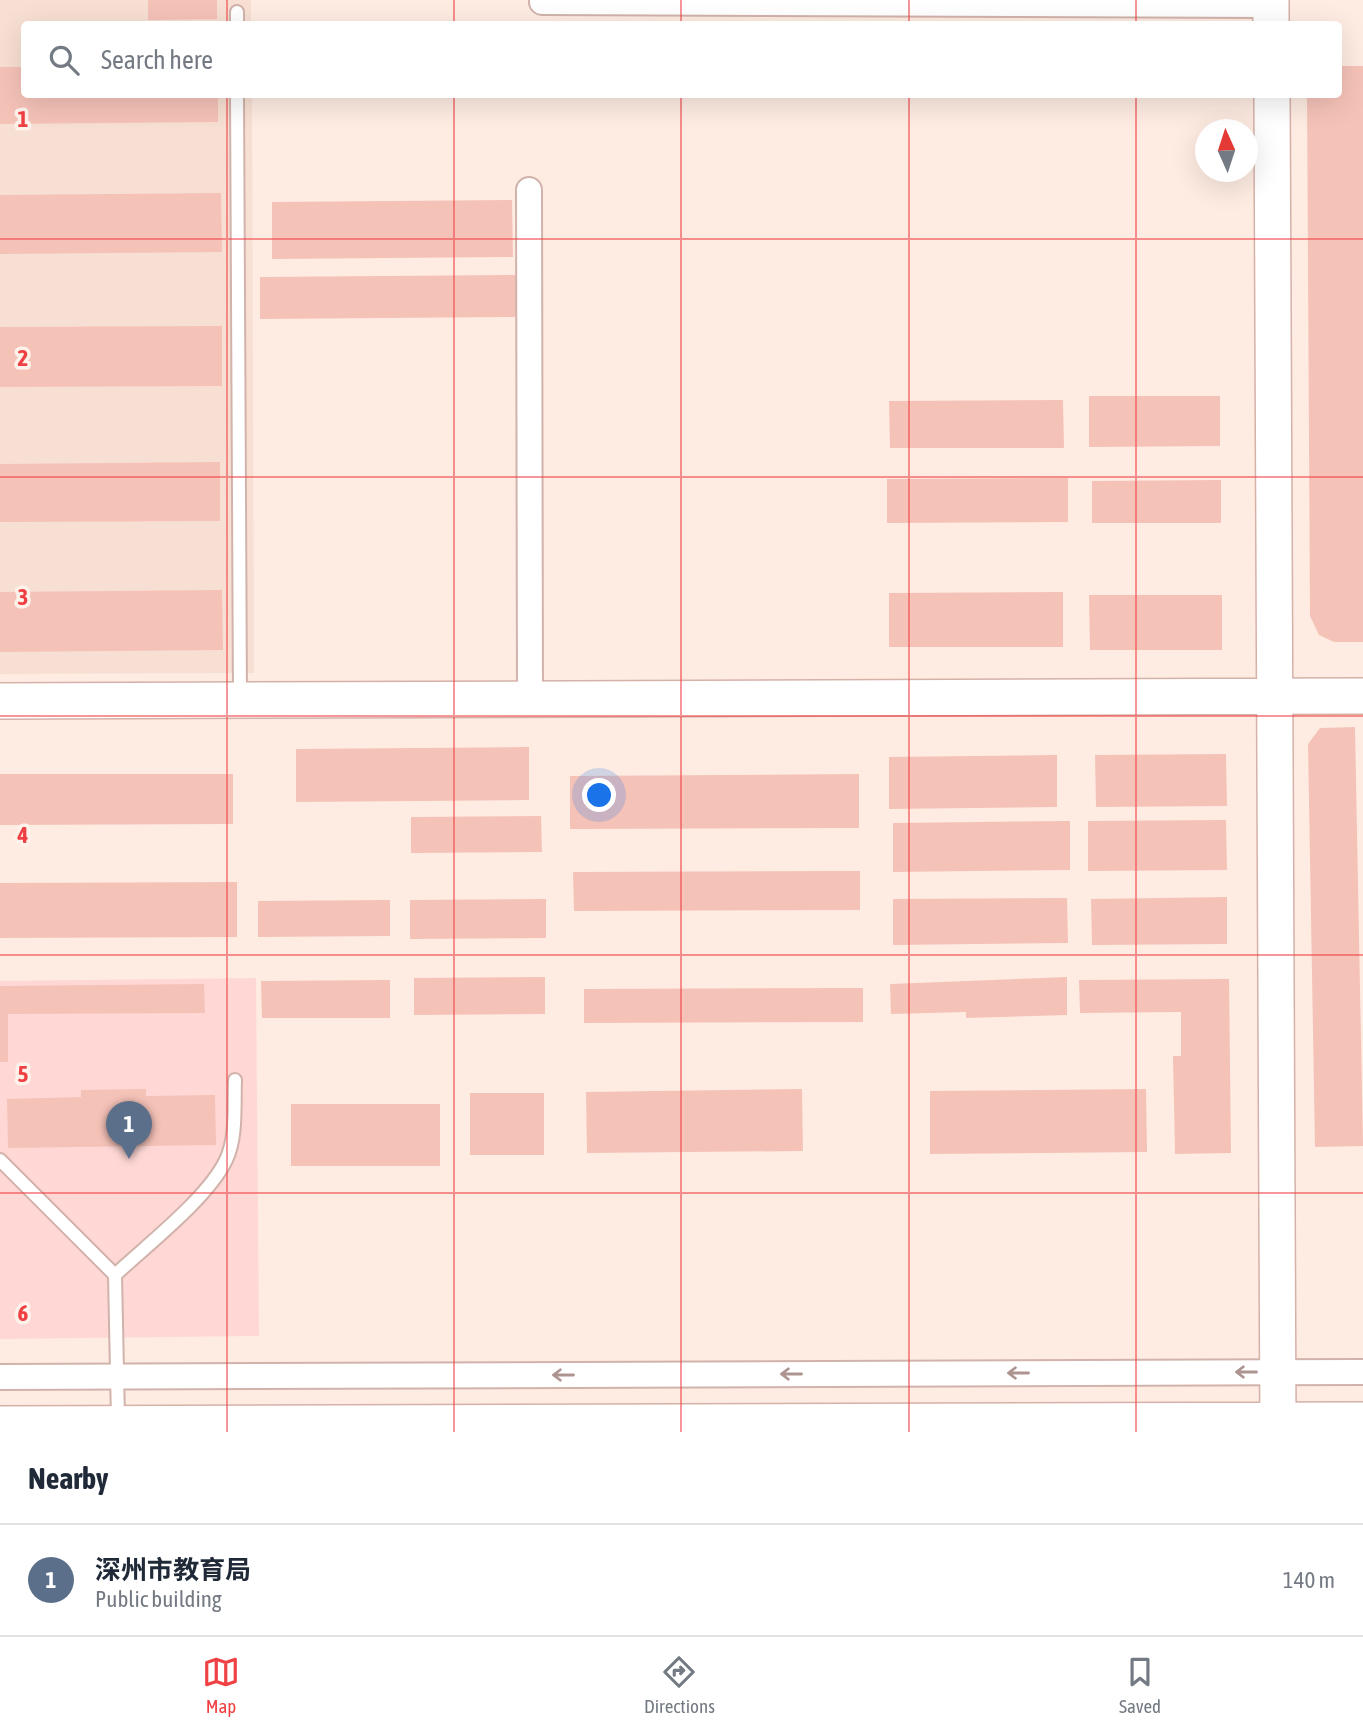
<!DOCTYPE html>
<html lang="en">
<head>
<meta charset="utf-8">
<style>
	body { margin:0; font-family:"Asap Condensed","Noto Sans SC",sans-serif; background:#f6f6f7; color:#1f2937 }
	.compass { position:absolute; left:1195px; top:119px; width:63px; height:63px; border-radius:50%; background:#fff; box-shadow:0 7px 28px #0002; rotate:357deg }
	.you { position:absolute; left:600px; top:796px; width:24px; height:24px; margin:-18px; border:5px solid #fff; border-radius:50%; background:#1a73e8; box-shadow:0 0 0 10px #1a73e833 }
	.badge { display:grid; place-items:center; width:46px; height:46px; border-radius:50%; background:#ef4043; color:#fff; font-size:23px; font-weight:700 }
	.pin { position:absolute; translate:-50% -58px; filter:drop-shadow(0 2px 4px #0008) }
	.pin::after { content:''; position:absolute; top:37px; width:24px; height:21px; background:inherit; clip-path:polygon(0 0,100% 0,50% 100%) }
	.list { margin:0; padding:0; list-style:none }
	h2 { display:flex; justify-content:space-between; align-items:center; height:91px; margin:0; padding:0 28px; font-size:30px }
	h2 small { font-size:23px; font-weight:400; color:#747a83 }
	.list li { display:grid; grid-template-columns:46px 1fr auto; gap:21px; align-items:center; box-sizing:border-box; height:112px; padding:0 28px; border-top:2px solid #e0e1e3 }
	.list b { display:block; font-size:26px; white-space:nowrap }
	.list p { margin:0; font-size:23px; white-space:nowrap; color:#747a83 }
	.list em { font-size:23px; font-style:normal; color:#747a83 }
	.icon { flex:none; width:38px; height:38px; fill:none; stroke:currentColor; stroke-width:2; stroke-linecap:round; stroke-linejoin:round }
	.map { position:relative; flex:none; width:1363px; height:1432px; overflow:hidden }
	.search { position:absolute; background:#fff; box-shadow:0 7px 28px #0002; left:21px; right:21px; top:21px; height:77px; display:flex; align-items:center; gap:18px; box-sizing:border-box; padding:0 24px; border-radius:7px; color:#747a83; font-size:26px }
	.sheet { height:203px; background:#fff }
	nav { display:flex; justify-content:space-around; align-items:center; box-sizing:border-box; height:98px; border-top:2px solid #e0e1e3; background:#fff; font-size:19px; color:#747a83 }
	nav a { display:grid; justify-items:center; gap:4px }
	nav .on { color:#ef4043 }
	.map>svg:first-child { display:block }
	.residential { fill:#f8dfd3 }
	.commercial { fill:#ffd8d5 }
	.building { fill:#f5c2b8 }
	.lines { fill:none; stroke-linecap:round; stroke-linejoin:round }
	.lane-casing { stroke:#d1b3ab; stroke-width:16 }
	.street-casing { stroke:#d1b3ab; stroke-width:28 }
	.secondary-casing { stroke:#d5b1a8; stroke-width:38 }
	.lane { stroke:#fff; stroke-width:12 }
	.street { stroke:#fff; stroke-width:24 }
	.secondary { stroke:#fff; stroke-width:35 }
	.oneway { stroke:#ad9491 }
	.grid { fill:none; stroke:#ef4043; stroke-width:2; stroke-opacity:0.55 }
	.grid-label { font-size:23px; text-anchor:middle; font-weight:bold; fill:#ef4043; stroke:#fff2ea; stroke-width:7; stroke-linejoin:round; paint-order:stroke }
</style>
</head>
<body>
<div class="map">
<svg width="1363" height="1432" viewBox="0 0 1363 1432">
	<rect width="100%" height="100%" fill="#feece2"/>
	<path class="residential" d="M0,0H251V24H24V94L252,95L254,673L0,674Z"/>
	<path class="commercial" d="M256,978L259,1336L0,1339V981Z"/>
	<path class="building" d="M148,0H217V19L148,20Z
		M1338,66H1363V642H1334L1319,635L1310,616L1307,94H1338Z
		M0,67H24V94H218V122L0,124Z
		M221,193L222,252L0,254V195Z
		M512,200L513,257L272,259V202Z
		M516,275V317L260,319V277Z
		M222,326V386L0,387V327Z
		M1089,396H1220V446L1089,447Z
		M1063,400L1064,448H890L889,401Z
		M220,462V521L0,522V464Z
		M1068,478V522L887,523V479Z
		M1221,480V523H1092V481Z
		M222,590L223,650L0,652V592Z
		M1063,592V647H889V593Z
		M1089,595H1222V650H1090Z
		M1355,727L1363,1146L1315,1147L1308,744L1320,728Z
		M529,747V800L296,802V749Z
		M1226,754L1227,806L1096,807L1095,755Z
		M1057,755V807L889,809V757Z
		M0,774H233V824L0,825Z
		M859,774V828L570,829V776Z
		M541,816L542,852L411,853V817Z
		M1226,820L1227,870L1088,871V821Z
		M1070,821V870L893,872V823Z
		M860,871V910L574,911L573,872Z
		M237,882V937L0,938V883Z
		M1227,897V944L1092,945L1091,899Z
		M1067,898L1068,943L893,945V899Z
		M546,899V938L410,939V900Z
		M390,900V936L258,937V901Z
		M545,977V1014L414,1015V978Z
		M1067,977V1015L966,1018V1012L891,1014L890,984Z
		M1229,979L1231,1153L1175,1154L1173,1056H1181V1012L1080,1013L1079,980Z
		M390,980V1018H262L261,981Z
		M204,984L205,1013L8,1014V1062H0V986Z
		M863,988V1022L584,1023V989Z
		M146,1089V1096L215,1095L216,1145L8,1148L7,1099L81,1097V1090Z
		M802,1089L803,1151L587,1153L586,1092Z
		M1146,1089L1147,1152L930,1154V1091Z
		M470,1093H544V1155H470Z
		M291,1104H440V1166H291Z"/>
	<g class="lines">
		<g class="lane-casing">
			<path id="lane" d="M237,12V24
				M237,94L240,700
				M0,1160L115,1275L118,1420
				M115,1275C147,1245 208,1198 226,1160C237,1137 234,1105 235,1080"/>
		</g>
		<g class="street-casing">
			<path id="street" d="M542,2L1271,5
				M529,190L530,699
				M0,1377L1363,1372"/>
		</g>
		<g class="secondary-casing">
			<path id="secondary" d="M1271,0V24
				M1272,94L1278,1432
				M0,701L1363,696
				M0,1424L1363,1420"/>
		</g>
		<use href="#lane" class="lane"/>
		<use href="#street" class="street"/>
		<use href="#secondary" class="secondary"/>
	</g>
	<defs><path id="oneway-shaft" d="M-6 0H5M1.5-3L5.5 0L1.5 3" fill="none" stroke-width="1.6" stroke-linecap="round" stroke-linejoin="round" transform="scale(1.75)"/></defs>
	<g class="oneway">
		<use href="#oneway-shaft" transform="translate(1246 1372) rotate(180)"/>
		<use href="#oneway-shaft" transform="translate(1018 1373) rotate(180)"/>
		<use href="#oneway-shaft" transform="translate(791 1374) rotate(180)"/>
		<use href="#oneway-shaft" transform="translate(563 1375) rotate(180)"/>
	</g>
	<path class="grid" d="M227,0V24M454,0V24M681,0V24M909,0V24M1136,0V24M227,94V1432M454,94V1432M681,94V1432M909,94V1432M1136,94V1432M0,239H1363M0,477H1363M0,716H1363M0,955H1363M0,1193H1363"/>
	<g class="grid-label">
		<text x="23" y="127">1</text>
		<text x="23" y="366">2</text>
		<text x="23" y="605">3</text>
		<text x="23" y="843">4</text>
		<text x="23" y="1082">5</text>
		<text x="23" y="1321">6</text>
	</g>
</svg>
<svg class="compass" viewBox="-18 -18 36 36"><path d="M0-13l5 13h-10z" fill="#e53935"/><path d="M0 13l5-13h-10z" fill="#747a83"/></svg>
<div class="you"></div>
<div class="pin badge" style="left:129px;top:1159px;background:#5c6f8a">1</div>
<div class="search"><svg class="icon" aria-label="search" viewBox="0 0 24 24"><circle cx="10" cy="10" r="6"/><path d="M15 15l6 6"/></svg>Search here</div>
</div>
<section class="sheet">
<h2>Nearby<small></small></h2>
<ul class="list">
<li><span class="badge" style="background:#5c6f8a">1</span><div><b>深州市教育局</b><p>Public building</p></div><em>140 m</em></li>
</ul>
</section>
<nav>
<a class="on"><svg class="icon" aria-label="map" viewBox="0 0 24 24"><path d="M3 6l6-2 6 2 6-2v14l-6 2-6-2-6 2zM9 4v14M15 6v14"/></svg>Map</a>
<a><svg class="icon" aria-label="directions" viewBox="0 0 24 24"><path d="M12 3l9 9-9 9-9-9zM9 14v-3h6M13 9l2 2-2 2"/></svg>Directions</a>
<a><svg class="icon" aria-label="saved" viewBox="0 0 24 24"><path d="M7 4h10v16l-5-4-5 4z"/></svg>Saved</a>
</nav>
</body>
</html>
